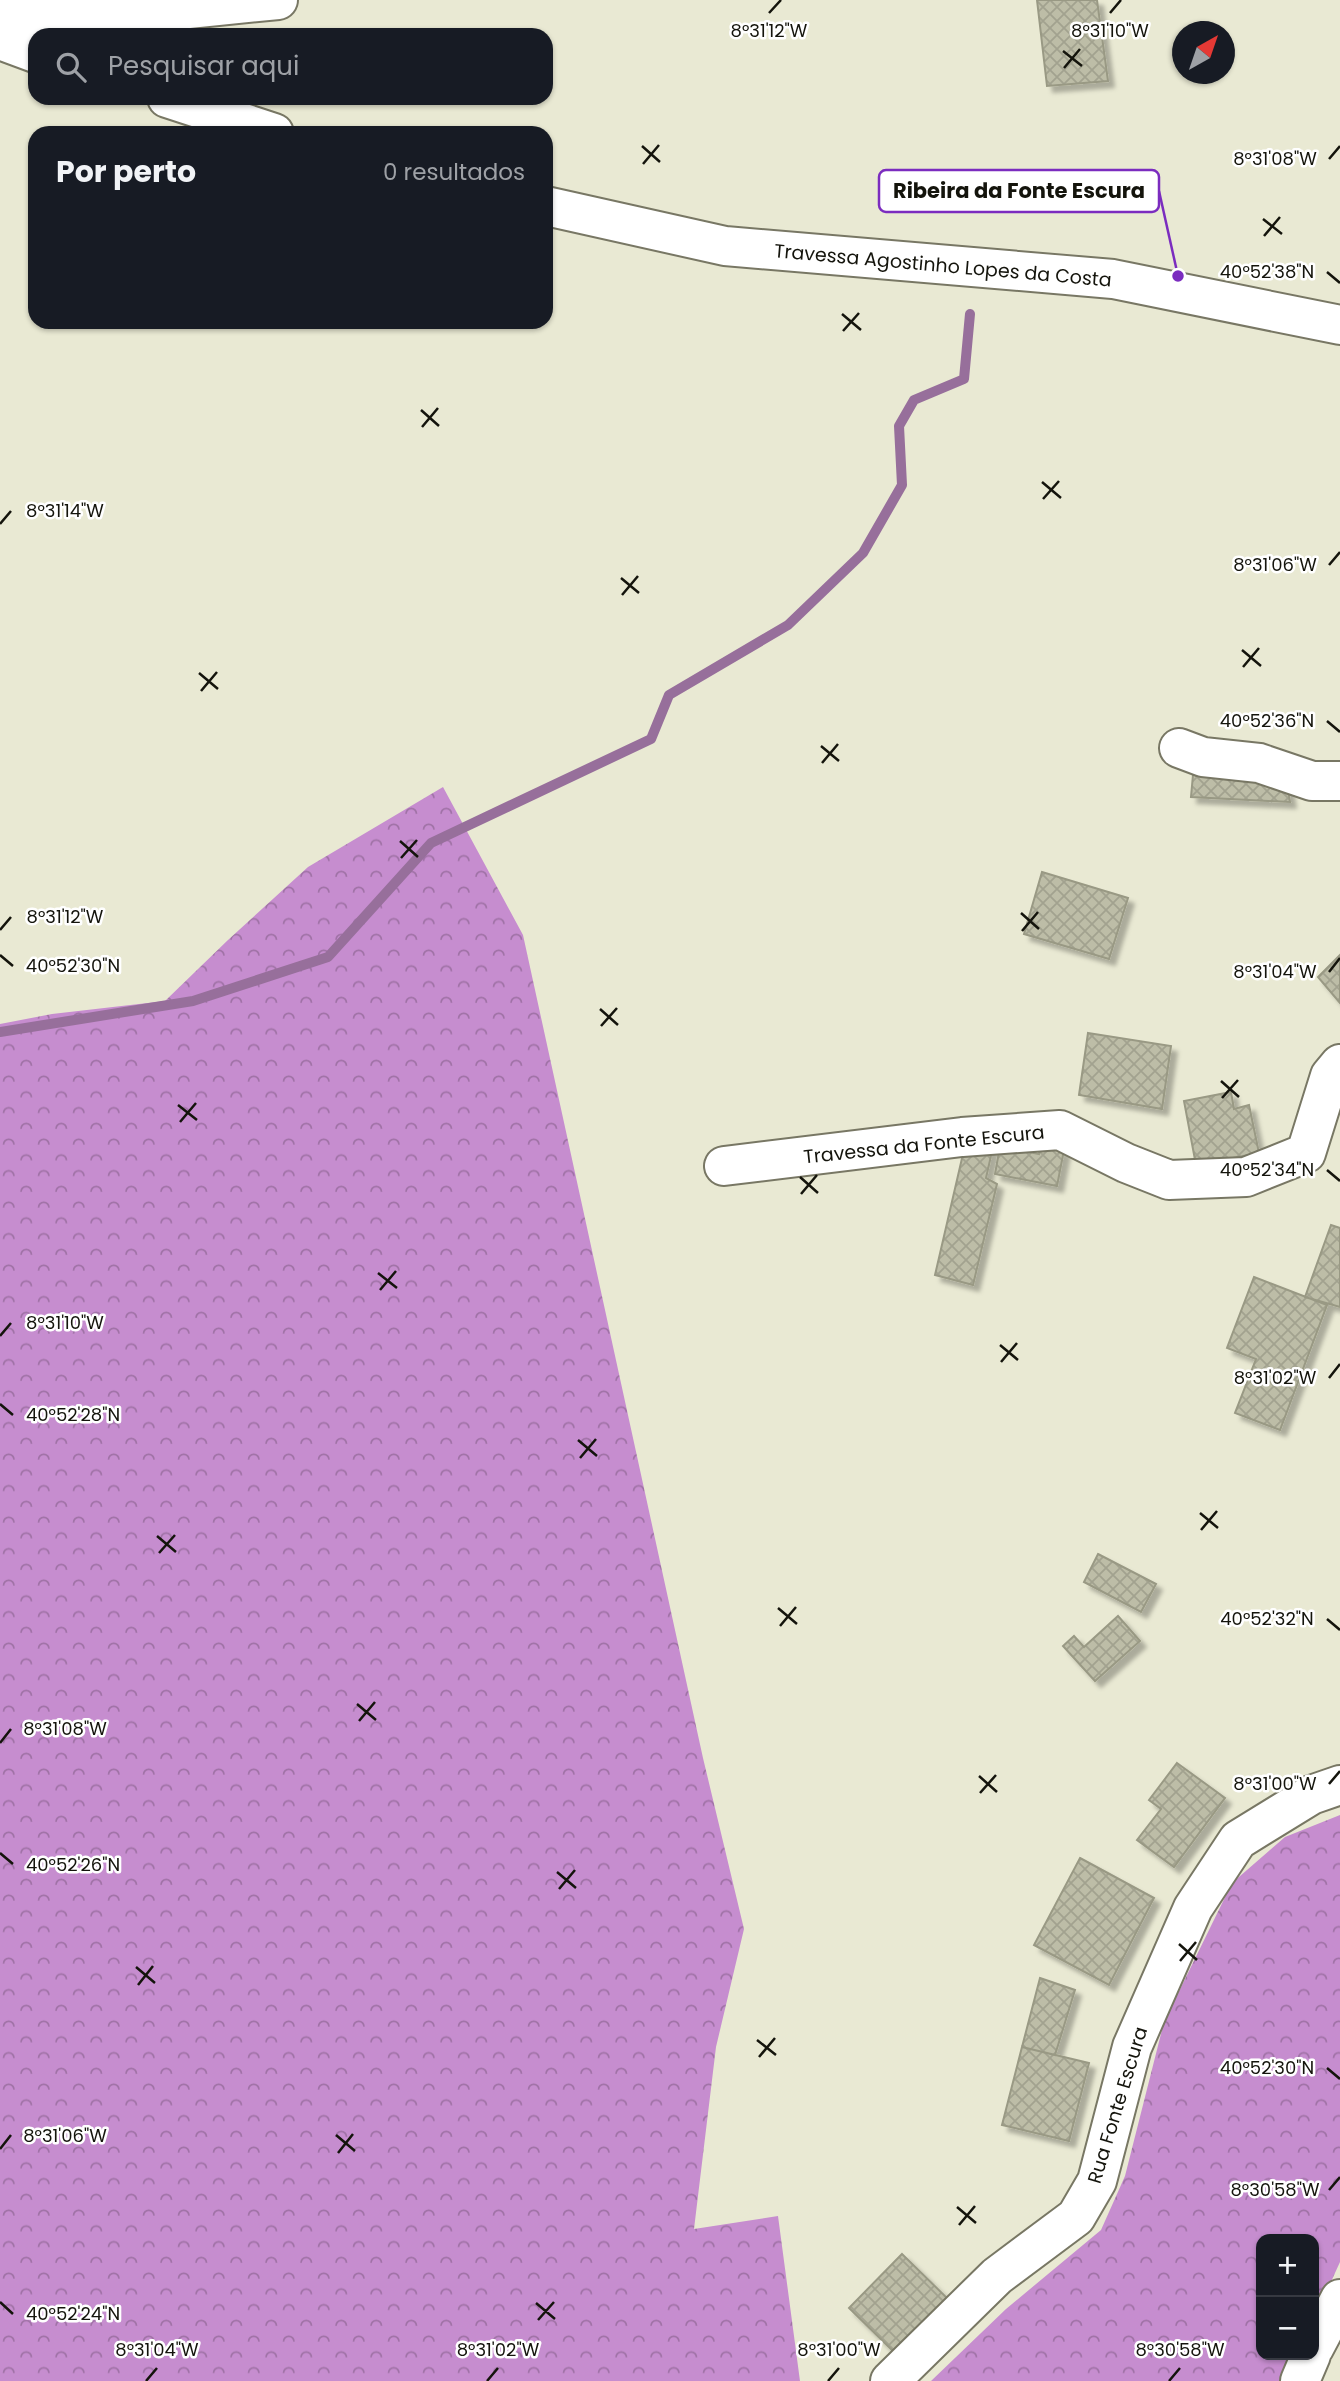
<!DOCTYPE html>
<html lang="pt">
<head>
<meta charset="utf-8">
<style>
	body { margin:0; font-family:Poppins,sans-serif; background:#20242c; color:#f1f3f6 }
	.controls { position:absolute; right:21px; bottom:21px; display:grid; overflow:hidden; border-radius:14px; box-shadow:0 2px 5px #0004 }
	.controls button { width:63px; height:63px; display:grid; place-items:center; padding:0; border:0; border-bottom:2px solid #363941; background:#171b24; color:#f1f3f6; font:35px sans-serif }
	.compass { position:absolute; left:1172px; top:21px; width:63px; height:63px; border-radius:50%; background:#171b24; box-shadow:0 2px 5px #0004; rotate:40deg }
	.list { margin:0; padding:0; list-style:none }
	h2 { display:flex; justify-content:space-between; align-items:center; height:91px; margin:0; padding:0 28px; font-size:30px }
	h2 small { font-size:23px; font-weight:400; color:#9ea1a6 }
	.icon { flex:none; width:38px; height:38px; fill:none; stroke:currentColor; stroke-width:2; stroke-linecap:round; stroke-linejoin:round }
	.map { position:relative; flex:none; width:1340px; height:2381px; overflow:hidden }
	.search { position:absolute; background:#171b24; box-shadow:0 2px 5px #0004; left:28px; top:28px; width:525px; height:77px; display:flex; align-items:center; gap:18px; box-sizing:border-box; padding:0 24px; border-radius:21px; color:#9ea1a6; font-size:26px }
	.panel { position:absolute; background:#171b24; box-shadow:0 2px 5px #0004; left:28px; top:126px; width:525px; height:203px; border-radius:21px }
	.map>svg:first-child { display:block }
	.forest { fill:url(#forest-crowns) }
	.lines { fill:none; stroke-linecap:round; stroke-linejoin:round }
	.stream { stroke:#976f9b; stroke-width:10 }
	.building { fill:url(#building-cross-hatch); stroke:#999984; stroke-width:2; filter:url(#shadow) }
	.minor-casing { stroke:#787764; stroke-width:42 }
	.minor { stroke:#fff; stroke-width:38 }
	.ticks { fill:none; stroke:#14140c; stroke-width:2.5 }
	.labels { text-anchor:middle; stroke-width:5; stroke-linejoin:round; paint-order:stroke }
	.street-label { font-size:19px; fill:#14140c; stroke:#fff }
	.ticks-label { font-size:18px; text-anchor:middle; fill:#14140c; stroke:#fff; stroke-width:5; stroke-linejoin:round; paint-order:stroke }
	.leader { fill:none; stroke:#7b2cbf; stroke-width:2.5 }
	.callout-dot { fill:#7b2cbf; stroke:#fff; stroke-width:2.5 }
	.callout { fill:#fff; stroke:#7b2cbf; stroke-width:2.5 }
	.callout-label { font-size:21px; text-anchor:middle; font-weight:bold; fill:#14140c }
</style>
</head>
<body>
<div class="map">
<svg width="1340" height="2381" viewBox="0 0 1340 2381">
	<defs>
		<pattern id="forest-crowns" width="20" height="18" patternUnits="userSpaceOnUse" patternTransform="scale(1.75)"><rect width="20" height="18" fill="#c68dcf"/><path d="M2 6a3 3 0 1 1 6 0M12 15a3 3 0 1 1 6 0" fill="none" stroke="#a072a6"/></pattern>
		<pattern id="building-cross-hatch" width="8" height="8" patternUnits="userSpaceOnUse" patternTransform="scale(1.75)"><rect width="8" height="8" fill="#bdbda7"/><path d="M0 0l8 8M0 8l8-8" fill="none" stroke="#a2a28f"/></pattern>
		<filter id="shadow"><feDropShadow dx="6" dy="6" stdDeviation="2" flood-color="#0004"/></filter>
	</defs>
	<rect width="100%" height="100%" fill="#e9e9d3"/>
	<path class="forest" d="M443,787L523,935L703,1758L744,1929L716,2047L694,2229L778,2216L800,2381H0V1024L52,1014L165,1001L228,940L308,867Z
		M1340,1815V2262L1314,2319V2239H1261V2355H1298L1287,2381H931L1006,2309L1101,2230L1125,2176L1164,2022L1232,1883L1285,1837Z"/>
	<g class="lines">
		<path class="stream" d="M0,1032L193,1001L328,957L431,843L651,739L669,695L788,625L863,553L902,485L899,426L914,400L964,379L970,314"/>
	</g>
	<path class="building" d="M1037,0H1097L1108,81L1047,86Z
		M1194,764L1286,779L1290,802L1191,797Z
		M1042,872L1128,898L1109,959L1024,934Z
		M1340,955V1003L1318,977Z
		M1088,1033L1171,1046L1162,1109L1079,1095Z
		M1231,1092L1234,1109L1249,1105L1259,1153L1196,1165L1184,1101Z
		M966,1141L993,1147L986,1178L997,1184L973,1285L935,1275Z
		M1000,1146L1039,1154L1041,1146L1064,1150L1057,1186L995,1174Z
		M1331,1225L1340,1228V1307L1305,1297Z
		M1254,1277L1327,1305L1280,1430L1235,1413L1256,1359L1227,1348Z
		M1098,1554L1156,1584L1141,1612L1084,1582Z
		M1118,1616L1140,1641L1095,1681L1063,1646L1074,1636L1084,1647Z
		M1177,1763L1225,1798L1174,1867L1137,1840L1161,1809L1149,1800Z
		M1080,1858L1154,1898L1109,1985L1034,1945Z
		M1040,1978L1075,1990L1055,2055L1022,2047Z
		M1022,2047L1089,2063L1069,2141L1002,2125Z
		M902,2254L949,2300L896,2354L849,2308Z"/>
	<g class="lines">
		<g class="minor-casing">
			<path id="minor" d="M0,15L169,11L278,0
				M0,40L35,53
				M167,98L274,133
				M546,206L725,246L1113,279L1340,325
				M1179,748L1203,757L1259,763L1312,781H1340
				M724,1166L962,1137L1060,1130L1126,1163L1169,1180L1246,1177L1306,1153L1330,1076L1340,1064
				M1314,2348L1340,2299
				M890,2381L997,2276L1076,2217L1097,2181L1132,2047L1193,1908L1238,1840L1311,1795L1340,1785
				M1300,2381L1311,2355"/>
		</g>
		<use href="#minor" class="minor"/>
	</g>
	<path class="ticks" d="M769,13L781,0M1110,13L1121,0M1063,51L1082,66M1064,68L1080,49M642,146L660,162M1329,159L1340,146M643,164L659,145M1263,219L1282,234M1264,236L1280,217M1327,272L1340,283M842,314L861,330M843,331L859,313M421,410L439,426M422,427L438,408M1042,482L1061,498M1043,499L1059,481M0,524L11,511M1329,565L1340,552M621,578L639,593M622,595L638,576M1242,650L1261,666M1243,667L1259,648M199,673L218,689M201,691L217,672M1327,721L1340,732M821,746L839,761M822,763L838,744M400,841L418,857M401,858L417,840M1021,913L1039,929M0,930L11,917M1022,931L1038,912M0,955L13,966M1329,972L1340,958M600,1009L618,1025M601,1026L617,1008M1221,1081L1239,1097M1222,1098L1238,1080M178,1105L197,1120M180,1122L196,1103M1327,1170L1340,1181M800,1177L818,1193M801,1194L817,1175M378,1273L397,1288M380,1290L396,1271M0,1336L11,1323M1000,1345L1018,1360M1001,1362L1017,1343M1329,1378L1340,1364M0,1404L13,1415M578,1440L597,1456M580,1458L596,1439M1200,1513L1218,1528M1201,1530L1217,1511M157,1536L176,1552M159,1553L175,1535M778,1608L797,1624M1327,1619L1340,1630M780,1626L796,1607M357,1704L376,1720M359,1721L375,1702M0,1743L11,1729M979,1776L997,1792M1329,1784L1340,1771M980,1793L996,1775M0,1853L13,1864M557,1872L576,1888M559,1889L575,1870M1179,1944L1197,1960M1180,1961L1196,1942M136,1967L155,1983M138,1985L153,1966M757,2040L776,2055M759,2057L775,2038M1327,2068L1340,2079M336,2135L355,2151M0,2149L11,2135M338,2153L353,2134M1329,2190L1340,2177M957,2207L976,2223M959,2225L975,2206M0,2302L13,2314M536,2303L555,2319M538,2320L554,2302M146,2381L157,2368M487,2381L498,2368M828,2381L839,2368M1169,2381L1180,2368"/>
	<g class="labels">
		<g class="street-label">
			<text transform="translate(943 265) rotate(5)" y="7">Travessa Agostinho Lopes da Costa</text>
			<text transform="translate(924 1144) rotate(-6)" y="7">Travessa da Fonte Escura</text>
			<text transform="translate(1117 2105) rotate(-73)" y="7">Rua Fonte Escura</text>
		</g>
	</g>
	<g class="ticks-label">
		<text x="769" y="37">8°31'12"W</text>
		<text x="1110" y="37">8°31'10"W</text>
		<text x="1275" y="165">8°31'08"W</text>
		<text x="1267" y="278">40°52'38"N</text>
		<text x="65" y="517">8°31'14"W</text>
		<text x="1275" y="571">8°31'06"W</text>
		<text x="1267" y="727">40°52'36"N</text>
		<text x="65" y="923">8°31'12"W</text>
		<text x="73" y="972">40°52'30"N</text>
		<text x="1275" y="978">8°31'04"W</text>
		<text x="1267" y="1176">40°52'34"N</text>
		<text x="65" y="1329">8°31'10"W</text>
		<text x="1275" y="1384">8°31'02"W</text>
		<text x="73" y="1421">40°52'28"N</text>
		<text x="1267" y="1625">40°52'32"N</text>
		<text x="65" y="1735">8°31'08"W</text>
		<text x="1275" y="1790">8°31'00"W</text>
		<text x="73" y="1871">40°52'26"N</text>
		<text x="1267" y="2074">40°52'30"N</text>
		<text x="65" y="2142">8°31'06"W</text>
		<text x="1275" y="2196">8°30'58"W</text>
		<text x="73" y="2320">40°52'24"N</text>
		<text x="157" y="2356">8°31'04"W</text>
		<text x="498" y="2356">8°31'02"W</text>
		<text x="839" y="2356">8°31'00"W</text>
		<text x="1180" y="2356">8°30'58"W</text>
	</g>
	<path class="leader" d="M1178 276L1159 191"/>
	<circle class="callout-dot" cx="1178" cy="276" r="7"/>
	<rect class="callout" x="879" y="170" width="280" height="42" rx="7"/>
	<g class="callout-label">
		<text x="1019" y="198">Ribeira da Fonte Escura</text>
	</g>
</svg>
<div class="controls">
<button>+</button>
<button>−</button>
</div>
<svg class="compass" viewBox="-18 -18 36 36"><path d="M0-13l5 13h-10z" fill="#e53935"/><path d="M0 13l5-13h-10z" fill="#9ea1a6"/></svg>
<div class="search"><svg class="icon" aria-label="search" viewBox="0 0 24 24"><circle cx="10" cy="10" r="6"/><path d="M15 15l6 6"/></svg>Pesquisar aqui</div>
<section class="panel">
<h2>Por perto<small>0 resultados</small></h2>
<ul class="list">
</ul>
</section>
</div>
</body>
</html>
